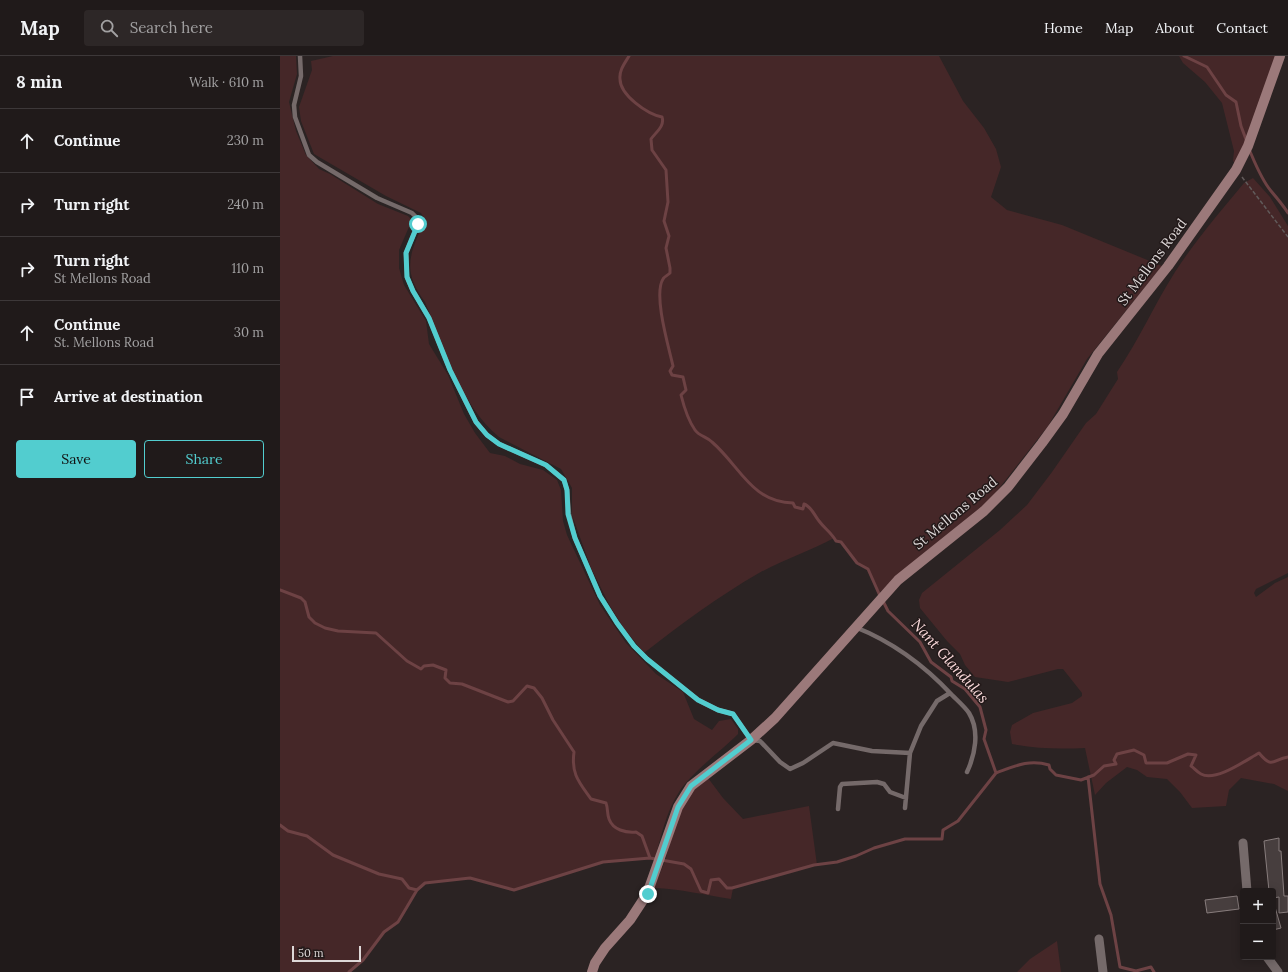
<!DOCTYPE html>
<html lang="en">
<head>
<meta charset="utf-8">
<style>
	body { margin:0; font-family:Lora,serif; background:#2d2727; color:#f1f3f6 }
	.controls { position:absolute; right:12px; bottom:12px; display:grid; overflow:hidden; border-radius:4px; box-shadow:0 2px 10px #0003 }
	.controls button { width:36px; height:36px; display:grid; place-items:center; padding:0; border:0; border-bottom:1px solid #3d3839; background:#201a1a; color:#f1f3f6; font:20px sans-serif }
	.scale { position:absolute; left:12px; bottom:10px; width:69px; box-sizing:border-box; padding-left:4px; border:2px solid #ded8d8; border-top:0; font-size:11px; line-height:14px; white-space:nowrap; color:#ded8d8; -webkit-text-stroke:3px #221919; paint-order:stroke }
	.stop { position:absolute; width:12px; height:12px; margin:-9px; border:3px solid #52cdcf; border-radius:50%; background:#fff }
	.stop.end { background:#52cdcf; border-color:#fff; box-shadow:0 1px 4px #0008 }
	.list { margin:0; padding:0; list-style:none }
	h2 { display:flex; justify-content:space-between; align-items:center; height:52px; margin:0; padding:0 16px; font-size:17px }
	h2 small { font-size:13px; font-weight:400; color:#a2a1a2 }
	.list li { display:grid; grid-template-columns:26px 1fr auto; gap:12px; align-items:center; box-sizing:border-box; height:64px; padding:0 16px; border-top:1px solid #3d3839 }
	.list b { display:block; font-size:15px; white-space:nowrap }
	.list p { margin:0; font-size:13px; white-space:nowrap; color:#a2a1a2 }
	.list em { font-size:13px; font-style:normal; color:#a2a1a2 }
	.actions { display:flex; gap:8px; padding:12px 16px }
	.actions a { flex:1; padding:9px 0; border:1px solid #52cdcf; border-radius:4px; text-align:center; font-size:14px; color:#52cdcf }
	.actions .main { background:#52cdcf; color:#111 }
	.icon { flex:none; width:22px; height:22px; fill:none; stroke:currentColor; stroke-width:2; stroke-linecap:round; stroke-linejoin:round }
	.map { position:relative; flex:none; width:1008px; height:916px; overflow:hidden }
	header { display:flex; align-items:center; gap:24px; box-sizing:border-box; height:56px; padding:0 20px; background:#201a1a; border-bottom:1px solid #3d3839 }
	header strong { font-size:19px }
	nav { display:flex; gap:22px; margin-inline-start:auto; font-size:14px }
	.search { width:280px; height:36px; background:#2d2727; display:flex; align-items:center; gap:10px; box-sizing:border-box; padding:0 14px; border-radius:4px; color:#a2a1a2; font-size:15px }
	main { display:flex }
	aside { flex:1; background:#201a1a }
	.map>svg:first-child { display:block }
	.green { fill:#452728 }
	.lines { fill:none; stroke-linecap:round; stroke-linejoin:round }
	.stream { stroke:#6d4244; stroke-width:3 }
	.building { fill:#473e3e; stroke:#887d7d }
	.path { stroke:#615a5a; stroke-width:1.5; stroke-dasharray:4 2; stroke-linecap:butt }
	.lane { stroke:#756a6a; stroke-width:4.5 }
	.street { stroke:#756a6a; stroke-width:9 }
	.secondary { stroke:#9b797a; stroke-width:10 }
	.route { stroke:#52cdcf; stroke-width:5 }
	.labels { text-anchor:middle; stroke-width:3; stroke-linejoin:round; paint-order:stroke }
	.street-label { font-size:14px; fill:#ded8d8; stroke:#221919 }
	.water-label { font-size:15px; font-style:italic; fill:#fbdadb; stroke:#221919 }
</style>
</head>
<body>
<header>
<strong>Map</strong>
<div class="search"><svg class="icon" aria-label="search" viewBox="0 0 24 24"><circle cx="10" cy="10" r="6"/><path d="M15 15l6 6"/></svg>Search here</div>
<nav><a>Home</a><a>Map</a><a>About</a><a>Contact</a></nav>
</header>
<main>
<aside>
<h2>8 min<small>Walk · 610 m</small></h2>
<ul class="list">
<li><svg class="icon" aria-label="ahead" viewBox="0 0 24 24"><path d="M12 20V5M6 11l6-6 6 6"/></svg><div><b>Continue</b></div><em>230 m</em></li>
<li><svg class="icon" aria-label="right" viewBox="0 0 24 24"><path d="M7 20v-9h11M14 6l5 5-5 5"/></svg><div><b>Turn right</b></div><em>240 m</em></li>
<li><svg class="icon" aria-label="right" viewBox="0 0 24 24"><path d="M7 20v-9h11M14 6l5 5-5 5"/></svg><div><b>Turn right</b><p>St Mellons Road</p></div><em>110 m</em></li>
<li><svg class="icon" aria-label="ahead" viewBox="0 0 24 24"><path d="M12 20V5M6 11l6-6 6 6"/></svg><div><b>Continue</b><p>St. Mellons Road</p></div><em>30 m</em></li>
<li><svg class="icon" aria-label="arrive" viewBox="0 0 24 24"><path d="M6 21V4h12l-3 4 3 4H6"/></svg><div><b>Arrive at destination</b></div></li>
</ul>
<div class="actions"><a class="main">Save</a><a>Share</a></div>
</aside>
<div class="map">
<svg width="1008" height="916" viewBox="0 0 1008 916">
	<rect width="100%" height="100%" fill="#2b2323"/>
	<path class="green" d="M0,0H16L17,18L9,46L16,75L26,99L39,113L50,118L98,148L128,160L132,164L119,194V212L124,229L146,265L149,288L168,319L184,358L195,377L210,397L225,400L240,408L263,414L277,424L281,434L283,465L287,479L320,549L346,587L376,618L403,636L414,663L432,674L439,665L451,663L458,673V678C441,695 411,717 399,736C386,756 381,780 375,803L323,806L234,834L190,822L145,827L137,834L118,866L104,876L83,904L69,916H0Z
		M53,0H659L683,45L704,72L716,93L721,111L711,141L727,154L782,169L882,210L807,303L768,370L713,440L690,462L599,537L588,513L577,507L562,486L556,485L554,482C530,495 503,504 479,517C439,540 401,568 364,597L343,571L330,550L311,512L292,459V432L281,413L219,381C181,350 163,289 145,246C121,214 130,197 145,164L141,157L106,140L34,98L21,65L19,51L32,14L31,5Z
		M899,0H1000L958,110L953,105L954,95L942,47L925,26L903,7Z
		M973,122L990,141L1008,170V517L976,533L974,537L976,541L995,527L1008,521V735L994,728L961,722L949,734L946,750L912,752L900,736L887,723L867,721L857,714L847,711L826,727L815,739L805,692C781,693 756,693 732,688L730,676L732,669L753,657L792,647L802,640V637L783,613H778L728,626L695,621L685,609L680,598L667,585L640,552L639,544L642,537L720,474L747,449L772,416L806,367L816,358L838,323L837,316C859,284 874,249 895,216C915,185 940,156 964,127Z
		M428,722L443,742L463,763L529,750L537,809L453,832L451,843C426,839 400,833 374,832L385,805L398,757L411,736Z
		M777,885L781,916H737L750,903Z"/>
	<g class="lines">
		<path class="stream" d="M349,0C345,7 339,14 340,23C340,39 367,58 382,61C385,70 376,76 371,83L372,94L386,114L388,146L384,165L389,180L386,192L390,212V217C388,219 384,221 383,223C373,239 389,292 393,310L390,315L392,319L403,321L406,334L401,339C404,351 408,364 415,374C419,380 427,381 432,386C460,410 471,446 513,447L515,451L523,453L524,448C532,451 534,459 539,465C545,473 551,476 556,485L561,486L577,507L588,513L600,540
			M904,0L927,11L946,39L956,46L961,70L967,86
			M969,93C975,107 981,123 991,135C997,142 1003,149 1008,157
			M0,534L21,542L25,546L29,561L35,567L45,572L58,575L96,577L127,605L141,613L144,610L153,609L166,614L165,622L170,627L182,628L228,646L233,645L247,630L254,632L262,642L273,664L294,696C291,718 299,726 311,743L326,747C328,752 327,758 329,763C333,774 346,777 356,776L362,780L370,802L404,808L411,813L421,835L428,837L431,824L439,823L447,832H452L534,809L557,806L576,800L594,792L625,783H662L663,774L678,765L716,717
			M603,545L608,555L640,586L651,606L671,621L672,625L685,633L700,651L706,674L704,683L716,717C735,710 749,703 769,709L770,713L776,719L801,724L814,719L824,710L836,708L834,704L837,698L854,694L864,699L866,707H887L908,698L916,699L911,710C914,712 917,716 921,718C936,726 966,704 979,697C993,714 993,703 1008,701
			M808,721L820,828L831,859L840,911L856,915L871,911L874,916
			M0,769L8,775L27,780L53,799L99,818L122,823L129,832L137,834
			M69,916L83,904L104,876L118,866L137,834L145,827L190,822L234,834L323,806L370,802"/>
	</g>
	<path class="building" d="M999,782V795H1001L1004,840H1008V856L999,857V841L993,842V835H989L984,785Z
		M957,840L959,853L927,857L925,844Z
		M995,851L1001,872L993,874V852Z"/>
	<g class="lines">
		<path class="path" d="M962,121L1008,181"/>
		<path class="lane" d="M20,0L21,20L14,49L15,61L29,99L37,106L97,142L132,157L138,163V168L126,197L127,221L133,235L149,262L170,314L196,366L207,379L219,388L266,409L284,424L287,434L289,458L295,482L320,540L337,567L354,590L367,603L418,644L438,654L453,658L471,684L480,685L500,706L510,713L523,707L553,687L592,695L630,697L641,670L657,645L670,637
			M575,571C613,586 645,610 672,639C678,645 685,651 689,657C700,675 695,699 687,716
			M625,752L630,697
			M558,753L560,731L562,728L597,726L604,728L610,736L626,742"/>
		<path class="street" d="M963,787L967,835
			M819,883L823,916
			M987,901L998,916"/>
		<path class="secondary" d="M312,916L315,907L325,892L350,864L367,838L398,751L411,730L471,684L495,662L618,524L704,455L728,431L762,387L783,358L818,298L888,210L956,114L968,90L1000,0"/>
	</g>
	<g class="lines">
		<path class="route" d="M138,168L126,197L127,221L133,235L149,262L170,314L196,366L207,379L219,388L266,409L284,424L287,434L288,458L295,482L320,540L337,567L354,590L367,603L418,644L438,654L453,658L471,684L411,730L398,751L368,838"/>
	</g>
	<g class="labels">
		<g class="street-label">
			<text transform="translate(872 206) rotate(-53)" y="5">St Mellons Road</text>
			<text transform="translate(675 457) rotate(-40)" y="5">St Mellons Road</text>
		</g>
		<g class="water-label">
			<text transform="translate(670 605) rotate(48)" y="5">Nant Glandulas</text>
		</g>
	</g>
</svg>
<div class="controls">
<button>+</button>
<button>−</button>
</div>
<div class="scale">50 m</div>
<div class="stop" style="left:138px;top:168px"></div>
<div class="stop end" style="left:368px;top:838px"></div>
</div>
</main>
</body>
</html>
